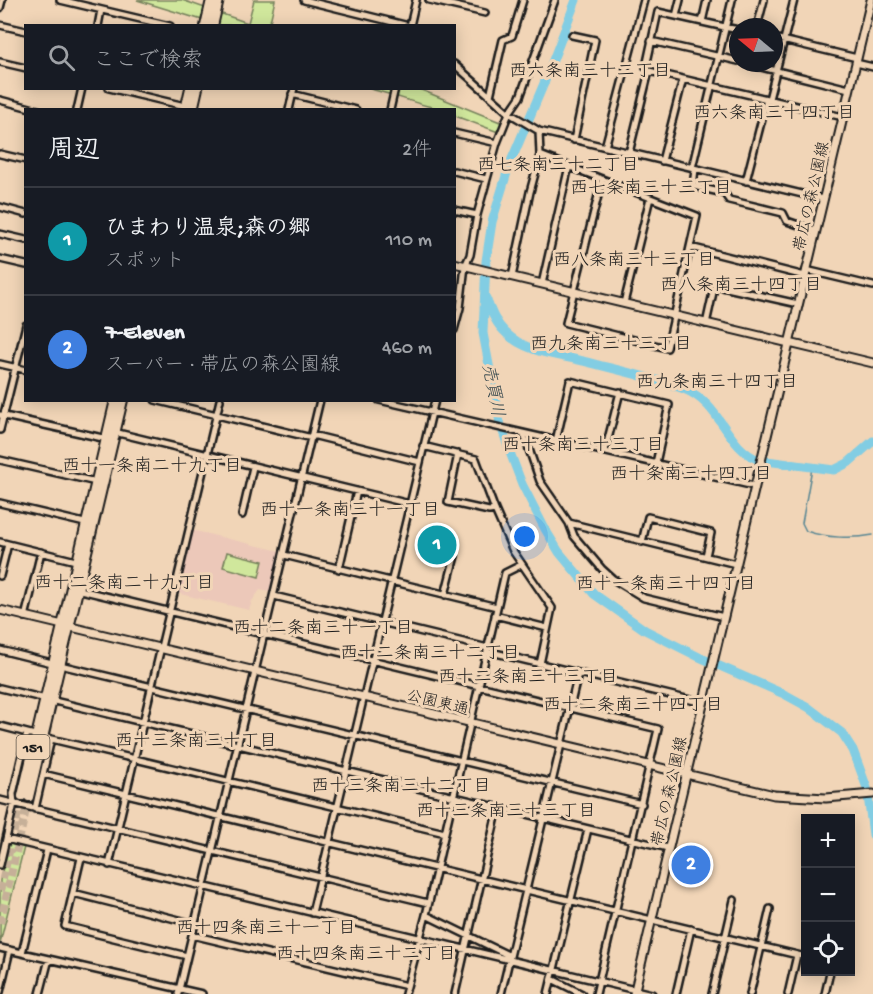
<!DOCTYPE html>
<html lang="ja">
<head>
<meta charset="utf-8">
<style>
	body { margin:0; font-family:"Gochi Hand","Klee One",sans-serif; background:#242831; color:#f1f3f6 }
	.controls { position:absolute; right:18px; bottom:18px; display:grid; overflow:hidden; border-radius:0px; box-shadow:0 3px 15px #0003 }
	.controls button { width:54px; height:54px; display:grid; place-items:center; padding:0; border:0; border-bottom:2px solid #363941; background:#171b24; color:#f1f3f6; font:30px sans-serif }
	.compass { position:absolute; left:729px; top:18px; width:54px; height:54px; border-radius:50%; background:#171b24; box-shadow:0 3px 15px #0003; rotate:289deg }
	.you { position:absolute; left:525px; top:537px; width:21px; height:21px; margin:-15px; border:4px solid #fff; border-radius:50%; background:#1a73e8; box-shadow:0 0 0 9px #1a73e833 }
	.badge { display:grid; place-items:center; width:39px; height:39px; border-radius:50%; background:#8c9099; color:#fff; font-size:20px; font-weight:700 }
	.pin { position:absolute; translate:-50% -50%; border:3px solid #fff; box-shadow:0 2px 6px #0006 }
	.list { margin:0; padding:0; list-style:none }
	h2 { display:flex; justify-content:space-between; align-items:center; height:78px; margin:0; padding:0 24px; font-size:26px }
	h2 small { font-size:20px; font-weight:400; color:#9ea1a6 }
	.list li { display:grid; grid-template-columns:39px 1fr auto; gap:18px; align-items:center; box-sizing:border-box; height:108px; padding:0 24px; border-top:2px solid #363941 }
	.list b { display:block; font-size:22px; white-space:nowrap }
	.list p { margin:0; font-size:20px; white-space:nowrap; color:#9ea1a6 }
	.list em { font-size:20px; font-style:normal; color:#9ea1a6 }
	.icon { flex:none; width:33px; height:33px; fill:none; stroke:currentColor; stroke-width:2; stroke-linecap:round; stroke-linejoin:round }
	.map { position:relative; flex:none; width:873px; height:994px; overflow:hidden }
	.search { position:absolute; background:#171b24; box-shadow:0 3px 15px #0003; left:24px; top:24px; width:432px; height:66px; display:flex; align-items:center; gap:15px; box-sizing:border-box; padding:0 21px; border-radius:0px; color:#9ea1a6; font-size:22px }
	.panel { position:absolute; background:#171b24; box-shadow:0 3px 15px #0003; left:24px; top:108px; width:432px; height:294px; border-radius:0px }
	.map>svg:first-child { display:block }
	.built { fill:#ecc8b9 }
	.green { fill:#d0e79c; stroke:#76825c; stroke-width:1.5 }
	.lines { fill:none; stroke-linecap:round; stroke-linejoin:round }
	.stream { stroke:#598693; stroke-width:1.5 }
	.river { stroke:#82cde3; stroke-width:9 }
	.primary-tunnel { stroke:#c6b098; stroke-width:8; stroke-dasharray:8 4; stroke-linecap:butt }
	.street-casing { stroke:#1c1c1c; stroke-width:10 }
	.secondary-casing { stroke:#1c1c1c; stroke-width:11 }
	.primary-casing { stroke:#1c1c1c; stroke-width:12 }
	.street { stroke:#f1d5b7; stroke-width:5 }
	.secondary { stroke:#f1d5b7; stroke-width:7 }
	.primary { stroke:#f1d5b7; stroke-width:8 }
	.labels { text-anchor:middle; stroke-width:6; stroke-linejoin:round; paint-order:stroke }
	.shield { fill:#f1d5b7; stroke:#5c544a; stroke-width:1.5 }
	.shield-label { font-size:15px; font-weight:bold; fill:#1c1c1c }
	.street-label { font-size:16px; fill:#1c1c1c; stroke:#f1d5b7 }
	.neighbourhood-label { font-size:18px; fill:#1c1c1c; stroke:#f1d5b7 }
	.water-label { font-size:18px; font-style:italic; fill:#36484e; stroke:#f1d5b7 }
</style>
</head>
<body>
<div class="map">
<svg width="873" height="994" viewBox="0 0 873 994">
	<rect width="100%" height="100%" fill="#f1d5b7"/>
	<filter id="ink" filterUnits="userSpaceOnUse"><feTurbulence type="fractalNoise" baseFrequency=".0167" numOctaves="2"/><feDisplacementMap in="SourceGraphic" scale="12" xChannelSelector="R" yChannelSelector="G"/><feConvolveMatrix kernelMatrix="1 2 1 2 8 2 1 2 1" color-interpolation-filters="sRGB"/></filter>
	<g filter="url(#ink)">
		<path class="built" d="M191,530L280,551L270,592L260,590L252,601L249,610L176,593Z"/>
		<path class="green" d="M137,0H182L248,23L254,0H275L269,26L210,25L206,24L202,20Z
			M370,89H419L505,124L501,133L455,116L454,110C425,109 398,95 370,89Z
			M227,552L263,561L259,577L223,567Z
			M11,844L24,847L0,943V880L8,846Z"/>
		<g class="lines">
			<path class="stream" d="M812,468L802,523L806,531C826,538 853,539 873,535"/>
			<path class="river" d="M576,0L545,81L509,166L492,222L486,261L483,333L500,423L511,455L522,484L545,529L559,552L594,594L645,630L699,657L786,695L808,707L842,733L853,750L867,788L873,835
				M486,298C491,311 495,323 506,333C525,352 558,355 583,361C617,370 651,377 684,389C722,404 725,447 759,460L834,470L848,463L873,441"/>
			<path class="primary-tunnel" d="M0,891L22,796
				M0,923L29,797"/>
			<g class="street-casing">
				<path id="street" d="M60,0L170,26
					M304,0L409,26
					M429,0L485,13
					M0,8L2,0
					M676,16L680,0
					M702,22L707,0
					M0,25L26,31
					M98,26L101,10
					M410,26L416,0
					M757,27L764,0
					M572,35L595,40L574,140
					M774,38L857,58
					M651,41L738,61
					M0,62L26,68
					M745,63L849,89
					M856,63L873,67
					M454,64L509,113L539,131L823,199
					M649,71L646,67L658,12L738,30
					M109,88L185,106
					M292,94L356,110
					M490,96L503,40L512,36L523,0
					M769,99L794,0
					M0,100L38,110
					M77,110L82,88
					M289,110L294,88
					M390,110L395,88
					M539,131L540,155L697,216L667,348L566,323L602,180
					M454,133L497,143
					M605,147L644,0
					M629,153L649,71L843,117
					M0,154L26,160
					M662,161L683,79
					M692,168L732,0
					M695,169L693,186L724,193L729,200L783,213L787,221L816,231
					M454,171L486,179
					M746,181L767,99
					M0,207L26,214
					M454,210L477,215
					M0,234L26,240
					M690,247L805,276
					M0,259L26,265
					M806,270L873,286
					M512,277L530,192L540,155
					M542,284L569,166
					M624,303L650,198
					M706,324L714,288L718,286L798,304
					M454,330L460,308L465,266L470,255L477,215L497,143L509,113L520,97L555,0
					M0,364L26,370
					M155,400L312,438
					M379,400L754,486
					M0,415L107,439
					M0,430L26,325
					M114,432L410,504
					M312,435L420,462
					M524,435L540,481L569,523L574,536L602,569L613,579L644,598L724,617
					M556,441L570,381L669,405L656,463
					M423,446L476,459L495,510L513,551L552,608L540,664
					M605,451L620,392
					M458,454L448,502L489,511L495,510
					M0,460L96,482
					M0,503L89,524
					M242,515L253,467
					M569,523L736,564
					M0,542L80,562
					M642,542L648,517L711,533L706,556
					M284,555L497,607
					M339,569L357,491
					M0,576L8,544
					M76,589L658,729L596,994
					M445,595L455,556
					M274,596L488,648
					M495,615L547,628
					M25,617L41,552
					M0,650L52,663
					M487,651L703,703
					M60,665L642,804
					M0,688L668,848
					M0,726L35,735
					M43,737L445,833
					M43,774L806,957
					M0,800L428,903
					M35,809L51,739
					M6,839L652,994
					M81,858L65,926L187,956
					M0,865L14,804L13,794L27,733
					M109,865L220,400
					M73,893L195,924
					M312,913L435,400
					M426,915L510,956
					M192,935L407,986
					M0,948L202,994
					M22,953L47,850
					M552,979L582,994
					M0,992L10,950
					M40,994L49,959
					M178,994L320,400
					M405,994L426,915L505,573L521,565
					M455,994L498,808
					M501,994L578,674
					M548,994L588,829
					M676,994L691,929
					M712,994L734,900
					M750,994L770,909
					M788,994L797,955
					M825,994L830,972"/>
			</g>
			<g class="secondary-casing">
				<path id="secondary" d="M454,263L873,363
					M0,610L774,795L826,798L873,794
					M634,994L871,0"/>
			</g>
			<g class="primary-casing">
				<path id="primary" d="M205,26L211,0
					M213,26L219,0
					M185,110L190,88
					M193,110L198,88
					M22,796L115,400
					M29,797L123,400"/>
			</g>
			<use href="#street" class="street"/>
			<use href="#secondary" class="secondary"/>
			<use href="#primary" class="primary"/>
		</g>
	</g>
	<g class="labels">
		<rect class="shield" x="16.5" y="735" width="33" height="24" rx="4.5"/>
		<g class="shield-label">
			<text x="33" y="752">151</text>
		</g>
		<g class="street-label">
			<text transform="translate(810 196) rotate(-77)" y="6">帯広の森公園線</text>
			<text transform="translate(438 701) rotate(14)" y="6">公園東通</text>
			<text transform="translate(668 791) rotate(-77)" y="6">帯広の森公園線</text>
		</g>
		<g class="neighbourhood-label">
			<text x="590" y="76">西六条南三十二丁目</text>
			<text x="774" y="118">西六条南三十四丁目</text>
			<text x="558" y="170">西七条南三十二丁目</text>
			<text x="651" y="193">西七条南三十三丁目</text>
			<text x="634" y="265">西八条南三十三丁目</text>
			<text x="741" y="290">西八条南三十四丁目</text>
			<text x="611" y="349">西九条南三十三丁目</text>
			<text x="717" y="387">西九条南三十四丁目</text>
			<text x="583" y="450">西十条南三十三丁目</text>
			<text x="152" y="471">西十一条南二十九丁目</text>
			<text x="691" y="479">西十条南三十四丁目</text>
			<text x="350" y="515">西十一条南三十一丁目</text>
			<text x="124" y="588">西十二条南二十九丁目</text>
			<text x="666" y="589">西十一条南三十四丁目</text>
			<text x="323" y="633">西十二条南三十一丁目</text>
			<text x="430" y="658">西十二条南三十二丁目</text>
			<text x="528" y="682">西十二条南三十三丁目</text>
			<text x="633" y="710">西十二条南三十四丁目</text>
			<text x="196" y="746">西十三条南三十丁目</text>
			<text x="401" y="791">西十三条南三十二丁目</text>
			<text x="506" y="816">西十三条南三十三丁目</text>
			<text x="266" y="933">西十四条南三十一丁目</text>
			<text x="366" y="959">西十四条南三十二丁目</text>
		</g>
		<g class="water-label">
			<text transform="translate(494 390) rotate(79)" y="6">売買川</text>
		</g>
	</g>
</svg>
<div class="controls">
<button>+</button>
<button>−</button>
<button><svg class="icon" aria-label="locate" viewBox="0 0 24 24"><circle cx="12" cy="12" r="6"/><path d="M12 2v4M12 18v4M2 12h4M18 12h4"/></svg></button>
</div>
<svg class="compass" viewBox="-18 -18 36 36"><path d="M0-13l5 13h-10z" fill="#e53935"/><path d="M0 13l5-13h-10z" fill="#9ea1a6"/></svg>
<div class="you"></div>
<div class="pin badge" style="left:437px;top:545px;background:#0f9aa8">1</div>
<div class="pin badge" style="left:691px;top:865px;background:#3f7fe0">2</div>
<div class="search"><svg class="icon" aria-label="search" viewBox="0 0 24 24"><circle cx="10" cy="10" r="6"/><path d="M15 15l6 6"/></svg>ここで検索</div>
<section class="panel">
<h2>周辺<small>2件</small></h2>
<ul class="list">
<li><span class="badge" style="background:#0f9aa8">1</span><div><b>ひまわり温泉;森の郷</b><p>スポット</p></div><em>110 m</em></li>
<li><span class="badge" style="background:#3f7fe0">2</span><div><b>7-Eleven</b><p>スーパー · 帯広の森公園線</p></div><em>460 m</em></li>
</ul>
</section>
</div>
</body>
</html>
